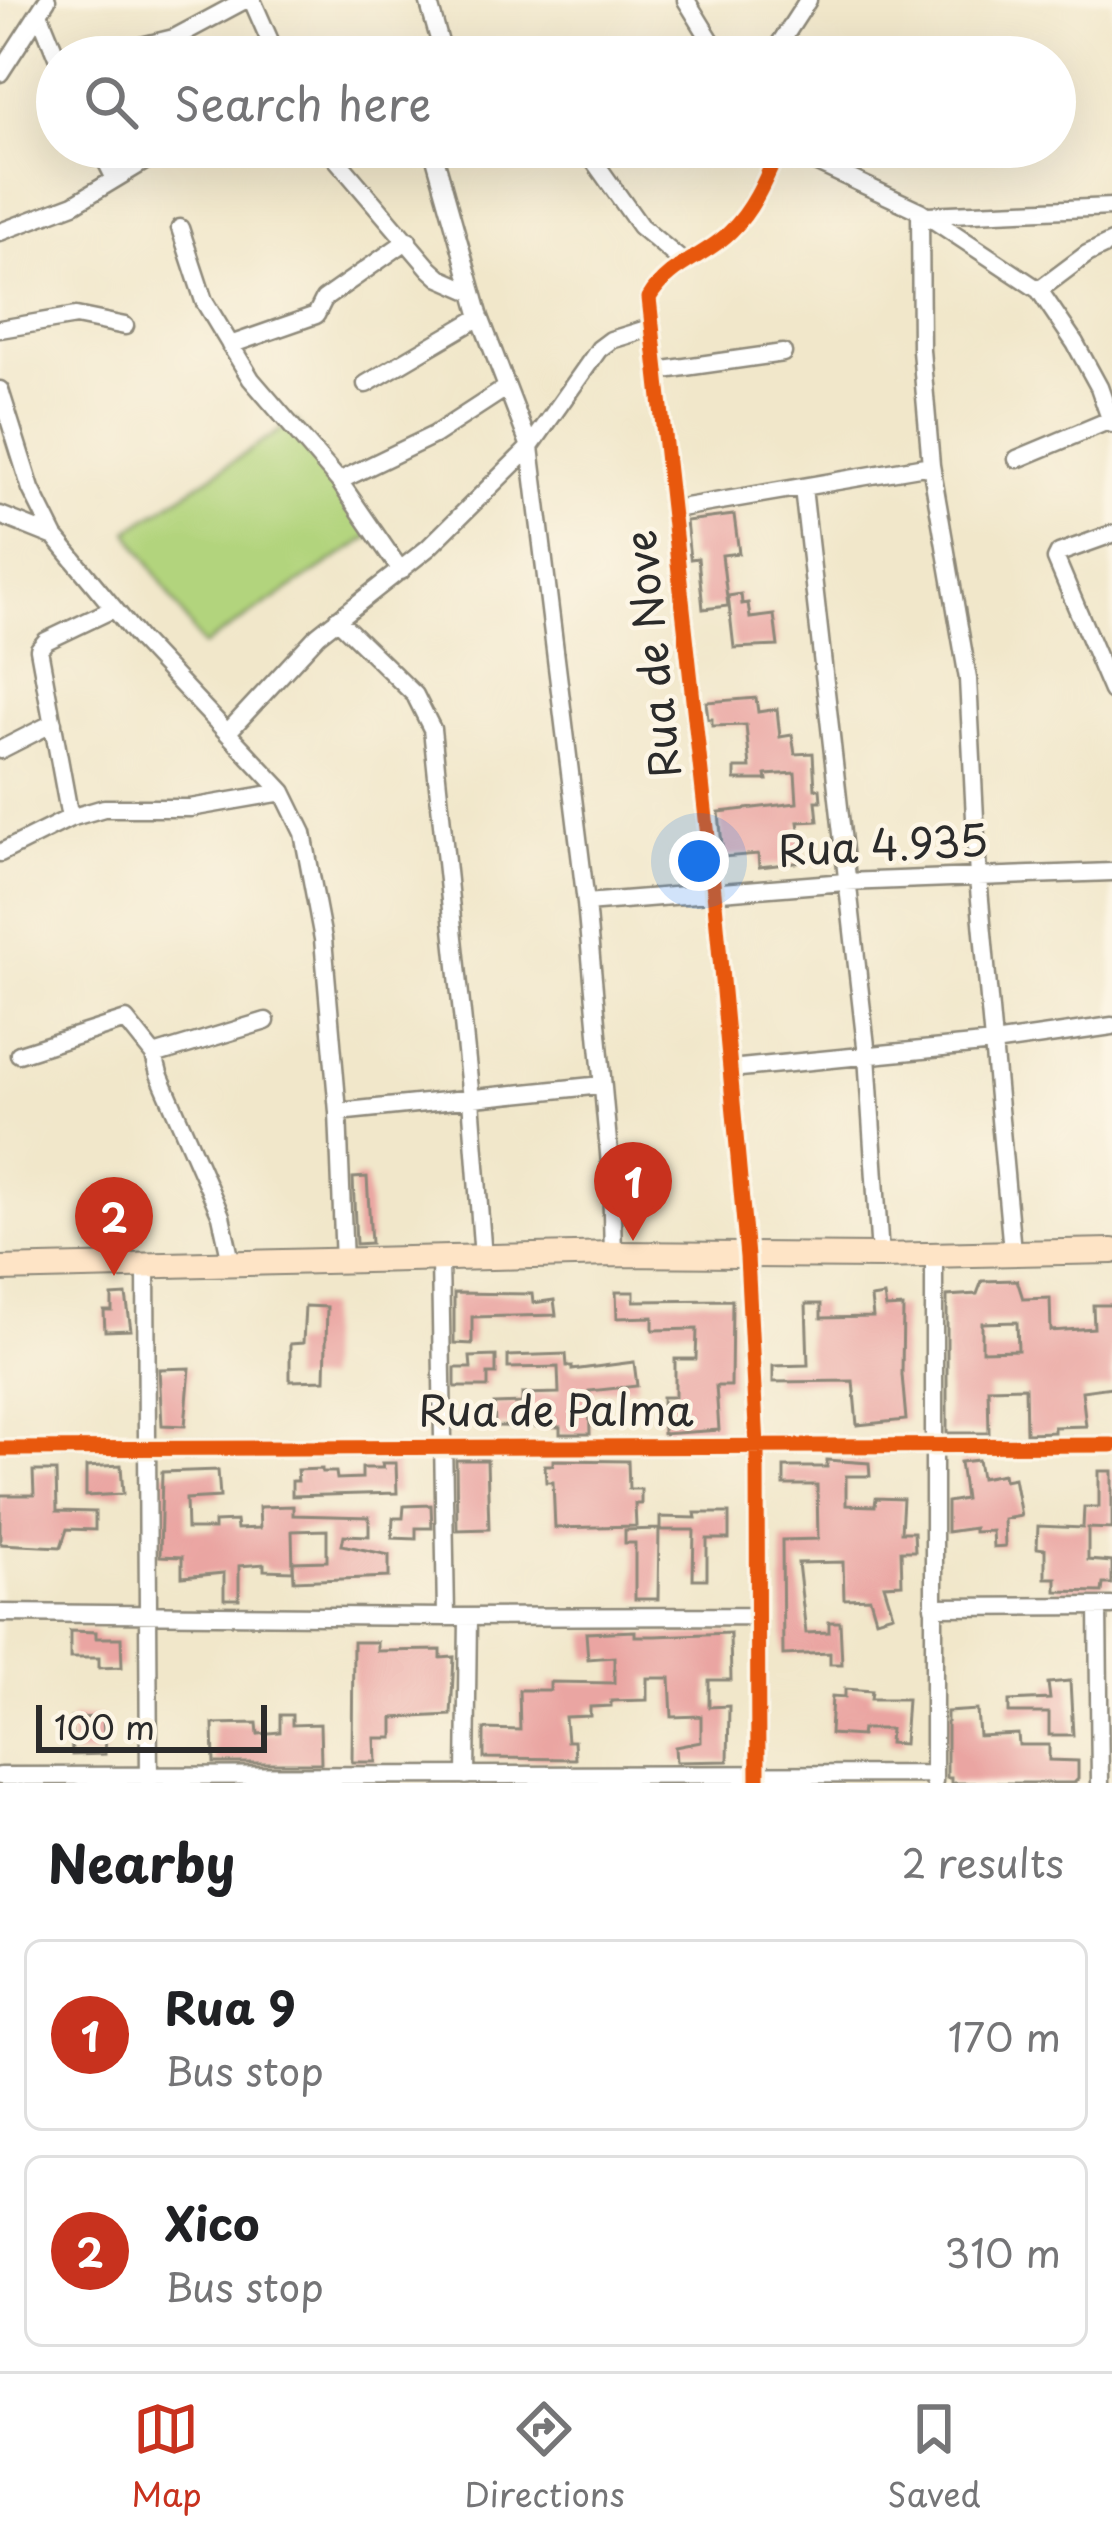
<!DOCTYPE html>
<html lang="en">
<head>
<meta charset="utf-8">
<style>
	body { margin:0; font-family:"Playpen Sans",sans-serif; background:#f6f6f6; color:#202124 }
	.scale { position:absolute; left:36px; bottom:30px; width:231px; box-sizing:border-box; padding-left:12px; border:6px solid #2b2b2b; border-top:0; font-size:33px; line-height:42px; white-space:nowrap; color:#2b2b2b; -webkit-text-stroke:9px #fcf5e5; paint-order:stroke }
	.you { position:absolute; left:699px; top:861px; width:42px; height:42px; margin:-30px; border:9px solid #fff; border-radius:50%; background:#1a73e8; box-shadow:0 0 0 18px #1a73e833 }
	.badge { display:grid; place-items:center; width:78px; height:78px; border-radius:50%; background:#c8321e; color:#fff; font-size:39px; font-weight:700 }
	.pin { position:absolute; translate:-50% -99px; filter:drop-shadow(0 3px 6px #0008) }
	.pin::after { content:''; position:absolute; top:63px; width:42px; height:36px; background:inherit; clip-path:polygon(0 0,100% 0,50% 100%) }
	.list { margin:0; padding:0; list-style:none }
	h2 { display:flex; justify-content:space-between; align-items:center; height:156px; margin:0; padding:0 48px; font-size:51px }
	h2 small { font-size:39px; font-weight:400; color:#757577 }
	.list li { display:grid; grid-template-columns:78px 1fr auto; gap:36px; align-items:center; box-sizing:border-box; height:192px; margin:0 24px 24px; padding:0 24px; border:3px solid #e0e0e0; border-radius:18px }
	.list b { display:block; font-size:45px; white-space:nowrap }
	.list p { margin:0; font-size:39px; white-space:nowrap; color:#757577 }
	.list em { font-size:39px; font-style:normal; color:#757577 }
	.icon { flex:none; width:66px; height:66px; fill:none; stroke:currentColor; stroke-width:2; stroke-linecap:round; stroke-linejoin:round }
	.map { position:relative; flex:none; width:1112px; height:1783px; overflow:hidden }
	.search { position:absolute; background:#fff; box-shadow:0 12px 48px #0002; left:36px; right:36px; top:36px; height:132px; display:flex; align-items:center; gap:30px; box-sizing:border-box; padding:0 42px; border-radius:66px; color:#757577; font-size:45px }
	.sheet { height:588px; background:#fff }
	nav { display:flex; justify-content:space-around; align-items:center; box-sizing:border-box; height:168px; border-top:3px solid #e0e0e0; background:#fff; font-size:33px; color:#757577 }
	nav a { display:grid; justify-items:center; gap:6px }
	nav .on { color:#c8321e }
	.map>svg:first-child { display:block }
	.green { fill:#b2d47d; stroke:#6e8054; stroke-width:3 }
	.building { fill:#eaa5a2; fill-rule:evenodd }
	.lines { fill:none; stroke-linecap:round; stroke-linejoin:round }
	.street-casing { stroke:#8e897a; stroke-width:21 }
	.secondary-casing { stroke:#8e897a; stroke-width:28 }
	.street { stroke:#fff; stroke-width:16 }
	.secondary { stroke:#fee4c6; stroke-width:24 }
	.cycleway-casing { stroke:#fcf5e5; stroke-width:22 }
	.cycleway { stroke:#e8590c; stroke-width:15 }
	.labels { text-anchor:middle; stroke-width:9; stroke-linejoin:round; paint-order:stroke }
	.street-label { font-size:42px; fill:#2b2b2b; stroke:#fcf5e5 }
</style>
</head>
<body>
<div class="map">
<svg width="1112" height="1783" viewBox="0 0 1112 1783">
	<rect width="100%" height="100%" fill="#fcf5e5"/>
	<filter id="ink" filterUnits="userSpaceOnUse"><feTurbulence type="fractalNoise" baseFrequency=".00833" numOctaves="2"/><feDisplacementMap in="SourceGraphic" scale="24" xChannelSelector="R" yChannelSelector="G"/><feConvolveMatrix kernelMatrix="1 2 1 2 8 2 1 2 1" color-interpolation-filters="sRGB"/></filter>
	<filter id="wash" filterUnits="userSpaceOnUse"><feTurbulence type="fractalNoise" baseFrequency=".004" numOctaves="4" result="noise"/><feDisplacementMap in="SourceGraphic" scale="48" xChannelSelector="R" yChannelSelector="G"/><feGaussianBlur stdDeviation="2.7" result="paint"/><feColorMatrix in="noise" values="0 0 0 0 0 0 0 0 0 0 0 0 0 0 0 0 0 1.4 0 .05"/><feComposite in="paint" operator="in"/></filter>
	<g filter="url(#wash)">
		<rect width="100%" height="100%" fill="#f1e7ca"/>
		<path class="green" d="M296,420L372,535L203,646L128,531Z"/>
		<g id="blocks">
			<path class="building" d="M734,515L739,553L722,555L728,606L703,609L698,558L690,559L686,521Z
				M741,594L742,604L748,603L750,618L774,615L778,646L734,648L728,596Z
				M756,698L758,712L777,709L780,737L792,735L795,754L813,753L815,789H820L821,801H816L818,821L798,822L804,862L759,867L758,854L723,857L719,812L797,803L795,773L766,775L767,780H735V768H750L746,725L712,726V719H708L706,702Z
				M367,1177L371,1243L356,1244L353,1178Z
				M1017,1280L1023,1299L1050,1298L1051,1331L1094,1328L1093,1305H1112V1387L1082,1391L1086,1426L1054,1427V1432L1026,1433L1025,1387L988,1388L989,1433H947V1296L977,1294L982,1281ZM1017,1322L1018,1350L982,1351V1323Z
				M616,1292H634V1301L732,1300L731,1386H716L719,1430L663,1434L662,1397H675V1359H696L697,1329L653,1330V1317L617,1318Z
				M454,1293L532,1294L533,1303L554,1300L556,1315L472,1317V1344L454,1343Z
				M126,1295L131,1330L105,1331L104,1311H112V1296Z
				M884,1296L886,1308L903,1307L902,1375L906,1420L857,1425L853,1381L773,1382V1366L808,1365L806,1304H821V1318L873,1317L871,1298Z
				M305,1306L327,1307L325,1380L290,1381V1344L303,1343Z
				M566,1354L567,1366H572V1370L634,1362L637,1386L589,1391L590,1434H560V1427L495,1426L494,1404L522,1403V1394L559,1393L558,1367L508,1368V1356Z
				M496,1356V1374H488V1387H455V1368H471L470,1357Z
				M190,1368L185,1426L162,1425L159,1369Z
				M456,1460H487L489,1529L457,1530Z
				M553,1460L628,1461L629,1489H641V1504H635L636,1526L555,1528L553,1482H546L545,1465H553Z
				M827,1460L869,1463L870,1476H846V1505L875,1506L876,1498L903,1499L901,1532H914L915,1551H901L902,1584L884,1585L893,1614L876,1619L870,1598L844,1599L843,1562L798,1563L806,1633L829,1632V1622H840L842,1664H830V1653L783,1655L782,1540L818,1539L817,1485H784V1467H827Z
				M978,1460L981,1478L1003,1474L1004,1480L1014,1478L1021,1516L1004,1519L1005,1546L993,1547L992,1531L974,1532V1528L947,1532V1502L965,1499L960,1462Z
				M382,1463H396L397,1493L292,1496V1481H298L297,1470L322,1469V1472H336L337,1479L362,1478V1468H383Z
				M121,1465L123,1494L86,1496V1467Z
				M218,1470L220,1497L186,1499L187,1529H214V1522L236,1521L237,1529L260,1528L259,1507L293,1506V1515L369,1517V1536L344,1535L342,1545L389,1555V1577L294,1581L293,1562L327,1561V1530L292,1531L293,1571L264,1570V1564L239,1566V1599H224V1573L182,1577V1557L160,1556L162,1472Z
				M33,1471H56L57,1511L95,1512V1530L67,1529L61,1547L0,1544V1495H34Z
				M1099,1471H1112V1529L1088,1528V1560L1112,1562V1584H1103L1102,1592L1056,1591V1578H1045V1549L1037,1548L1038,1526L1083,1528L1084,1507H1099Z
				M431,1505L432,1528H416V1539L392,1538L393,1518H403L404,1506Z
				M695,1513H729V1539H707V1579H693L694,1530H660V1517L696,1518Z
				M659,1529L658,1599H635V1543H625V1530Z
				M70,1631L96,1632V1638H121L122,1667L99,1668V1658H70Z
				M635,1631V1636H655L730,1633L731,1680H709V1707L729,1706L728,1761L676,1762L675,1747L701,1742V1716L672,1717L670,1678H647V1700L611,1701V1706L590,1707V1716L565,1717L567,1741H574L575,1759L484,1758V1729L520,1730L519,1690H550V1682L614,1683V1657L588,1659L586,1633Z
				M353,1642H377V1651L441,1650V1658L454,1657L451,1715L393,1718V1738H375L376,1762H352Z
				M1070,1681L1073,1735H1049V1713H1009V1701L1050,1699L1048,1683Z
				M845,1689L872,1691L871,1699H907L904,1744L889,1743L890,1729H862L861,1736L830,1734L832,1696L845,1697Z
				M977,1710L979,1736L1018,1734L1019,1745H1049V1760L1078,1761V1779L1074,1783H951V1778H947V1712Z
				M280,1715H292V1725L320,1724L321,1763H214L213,1724L257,1723L258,1734L280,1732Z
				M103,1717L105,1754L72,1755L71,1718Z"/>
		</g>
	</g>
	<g filter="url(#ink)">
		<use href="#blocks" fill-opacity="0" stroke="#8e897a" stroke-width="3"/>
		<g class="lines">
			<g class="street-casing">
				<path id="street" d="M252,0L277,57
					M428,0L444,57
					M686,0L721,57
					M39,13L57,57
					M96,57L174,38L245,0
					M771,57L808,0
					M0,73L47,0
					M99,147L115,179
					M326,147L430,269L440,278L472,292
					M432,147L480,317L530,447L586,903L611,1175L613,1254
					M584,147L640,226L683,262
					M783,147L920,211L1039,290L1075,343L1099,387L1112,424
					M920,211L921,350L931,465L968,679L978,878L1012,1251
					M927,215L1112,207
					M180,228L204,301L251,379L339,481L401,571
					M0,232L74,204L155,155
					M1039,290L1087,254L1112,242
					M0,329L76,316L125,326
					M230,345L316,315L324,299L408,240
					M657,371L783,353
					M366,384L480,317
					M0,390L31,489L55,537L140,640L283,792L303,833L323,939L338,1112L344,1263
					M1017,459L1110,420
					M339,481L434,435L506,388
					M803,488L867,1055L880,1256
					M674,509L931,465
					M0,515L55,537
					M1112,534L1059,553L1056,559L1112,691
					M337,619L415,695L432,729L471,1099L483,1258
					M228,732L318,635L428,548L530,447L599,349L611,340L650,328
					M0,750L53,723
					M70,818L39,649L46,641L113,609
					M0,853L70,818L104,808H190L283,792
					M586,903L845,882L1112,872
					M19,1054L126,1020L154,1055
					M730,1069L993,1043L1112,1026
					M338,1112L602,1085
					M440,1259L446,1617
					M232,1266L221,1216L159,1074L154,1055L266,1021
					M146,1268L149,1783
					M0,1449L1112,1445
					M933,1607L1112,1606
					M1098,1607L1100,1783
					M0,1613L446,1617L755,1616
					M0,1776L934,1774
					M466,1776L468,1618
					M934,1782V1254
					M758,1783L757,1446L747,1257L714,892L649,298C668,264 706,257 731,231C754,209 767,176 780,147"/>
			</g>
			<g class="secondary-casing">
				<path id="secondary" d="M0,1269L613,1254L880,1256L1112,1251"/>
			</g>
			<use href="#street" class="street"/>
			<use href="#secondary" class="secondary"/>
			<g class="cycleway-casing">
				<path id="cycleway" d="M0,1449L1112,1445
					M758,1783L757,1446L747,1257L714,892L649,298C668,264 706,257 731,231C754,209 767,176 780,147"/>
			</g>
			<use href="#cycleway" class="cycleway"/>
		</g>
	</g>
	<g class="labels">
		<g class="street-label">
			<text transform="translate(653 654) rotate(-96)" y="15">Rua de Nove</text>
			<text transform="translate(883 846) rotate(-3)" y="15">Rua 4.935</text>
			<text x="556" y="1426">Rua de Palma</text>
		</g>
	</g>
</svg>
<div class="scale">100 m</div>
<div class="you"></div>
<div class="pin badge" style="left:633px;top:1241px">1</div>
<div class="pin badge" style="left:114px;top:1276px">2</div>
<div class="search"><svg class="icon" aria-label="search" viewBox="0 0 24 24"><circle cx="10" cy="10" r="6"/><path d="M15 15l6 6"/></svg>Search here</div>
</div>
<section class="sheet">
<h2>Nearby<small>2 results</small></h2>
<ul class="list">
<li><span class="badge">1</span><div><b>Rua 9</b><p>Bus stop</p></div><em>170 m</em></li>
<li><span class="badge">2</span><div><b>Xico</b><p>Bus stop</p></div><em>310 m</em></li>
</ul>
</section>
<nav>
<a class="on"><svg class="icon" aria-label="map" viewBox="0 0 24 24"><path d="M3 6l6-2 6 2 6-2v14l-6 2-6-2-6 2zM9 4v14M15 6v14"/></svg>Map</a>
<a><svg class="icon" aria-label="directions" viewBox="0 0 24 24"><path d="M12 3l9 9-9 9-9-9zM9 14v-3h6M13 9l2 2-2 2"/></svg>Directions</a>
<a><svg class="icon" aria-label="saved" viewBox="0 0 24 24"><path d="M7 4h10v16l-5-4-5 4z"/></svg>Saved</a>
</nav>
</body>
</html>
